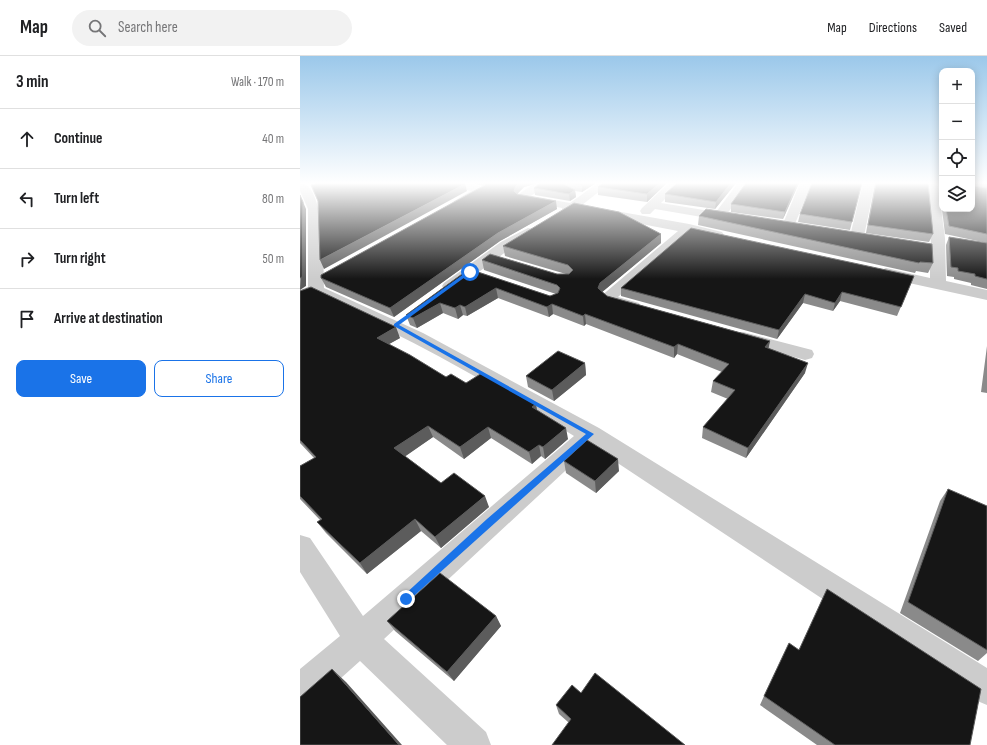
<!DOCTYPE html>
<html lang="en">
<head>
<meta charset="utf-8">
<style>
	body { margin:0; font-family:"Sofia Sans Condensed",sans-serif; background:#f2f2f2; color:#202124 }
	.controls { position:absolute; right:12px; top:12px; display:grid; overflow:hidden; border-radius:8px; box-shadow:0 2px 10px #0003 }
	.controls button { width:36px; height:36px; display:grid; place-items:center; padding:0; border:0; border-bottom:1px solid #e0e0e0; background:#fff; color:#202124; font:20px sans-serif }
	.stop { position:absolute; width:12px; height:12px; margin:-9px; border:3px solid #1a73e8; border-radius:50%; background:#fff }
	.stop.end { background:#1a73e8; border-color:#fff; box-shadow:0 1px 4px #0008 }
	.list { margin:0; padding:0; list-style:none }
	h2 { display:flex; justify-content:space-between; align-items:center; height:52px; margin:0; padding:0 16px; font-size:17px }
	h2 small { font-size:13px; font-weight:400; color:#757577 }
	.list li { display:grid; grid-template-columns:26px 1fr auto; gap:12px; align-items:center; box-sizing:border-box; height:60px; padding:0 16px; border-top:1px solid #e0e0e0 }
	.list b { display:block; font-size:15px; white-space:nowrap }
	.list em { font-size:13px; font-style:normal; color:#757577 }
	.actions { display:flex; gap:8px; padding:12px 16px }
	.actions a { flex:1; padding:9px 0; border:1px solid #1a73e8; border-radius:8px; text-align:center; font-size:14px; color:#1a73e8 }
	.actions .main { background:#1a73e8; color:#fff }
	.icon { flex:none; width:22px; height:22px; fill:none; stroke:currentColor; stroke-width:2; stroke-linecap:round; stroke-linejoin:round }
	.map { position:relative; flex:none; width:687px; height:689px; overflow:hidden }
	header { display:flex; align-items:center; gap:24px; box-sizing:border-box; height:56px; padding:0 20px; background:#fff; border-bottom:1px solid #e0e0e0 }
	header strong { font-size:19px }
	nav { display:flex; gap:22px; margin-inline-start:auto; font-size:14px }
	.search { width:280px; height:36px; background:#f2f2f2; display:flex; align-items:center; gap:10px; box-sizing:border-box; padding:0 14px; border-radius:22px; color:#757577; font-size:15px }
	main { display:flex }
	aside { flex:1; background:#fff }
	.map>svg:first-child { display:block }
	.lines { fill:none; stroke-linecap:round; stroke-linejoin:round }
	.minor { fill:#ccc; fill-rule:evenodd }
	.wall { fill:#8a8a8a }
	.shaded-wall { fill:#5c5c5c }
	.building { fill:#161616; stroke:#5c5c5c }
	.route { fill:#1a73e8 }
</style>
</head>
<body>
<header>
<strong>Map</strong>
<div class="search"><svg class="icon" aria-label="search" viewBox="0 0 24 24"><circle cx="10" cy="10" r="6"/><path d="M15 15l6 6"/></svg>Search here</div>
<nav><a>Map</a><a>Directions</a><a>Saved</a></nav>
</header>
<main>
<aside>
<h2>3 min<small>Walk · 170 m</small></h2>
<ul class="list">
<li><svg class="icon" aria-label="ahead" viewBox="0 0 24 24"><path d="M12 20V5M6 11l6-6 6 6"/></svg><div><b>Continue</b></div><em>40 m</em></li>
<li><svg class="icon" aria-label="left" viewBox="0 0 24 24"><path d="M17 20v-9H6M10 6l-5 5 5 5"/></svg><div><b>Turn left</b></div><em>80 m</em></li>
<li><svg class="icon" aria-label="right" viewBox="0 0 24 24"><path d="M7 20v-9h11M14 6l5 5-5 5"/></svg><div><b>Turn right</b></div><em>50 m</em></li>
<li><svg class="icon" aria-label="arrive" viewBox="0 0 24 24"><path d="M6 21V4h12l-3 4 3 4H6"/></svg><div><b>Arrive at destination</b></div></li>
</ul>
<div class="actions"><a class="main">Save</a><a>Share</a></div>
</aside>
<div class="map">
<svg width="687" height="689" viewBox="0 0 687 689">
	<rect width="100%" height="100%" fill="#fff"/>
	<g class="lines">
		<path class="minor" d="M0,127C26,127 23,213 24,232L123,277L299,372L687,612V649L675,644L292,390L84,583L186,676L191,689H147L60,605L12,648L0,653V613L40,580L0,516V479L10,482L63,560L274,380C191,327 106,280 16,240L0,245V234L8,231V153L0,135Z
			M146,127C158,126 178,125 186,135L158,152L154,151L152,148L154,145L171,135L148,129Z
			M235,127H248L231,140L270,147L298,127H310L282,149L389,168L422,176L424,179L422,182L417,183L391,177L318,241L339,247L341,251L339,255C327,257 307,251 300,241L378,175L274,155L267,158L263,157L262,152L219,144L217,142L219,138Z
			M369,127H381L361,147L416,156L438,127H449L427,158L435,159L437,162L435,165L431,166L355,153L350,158H342L340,155L342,152Z
			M500,127H512L494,170L493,173H483L482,170Z
			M563,127H575L564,180L562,183H552L550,180Z
			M632,127L638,130L645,182L646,225L687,234V244L586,222L581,220L578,217L581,214L586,212L630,222V196L599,191L597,188L599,185L604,184L631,188L626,130Z
			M228,172L233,173L235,176L233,179L211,192L156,233H144L142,230L144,227L201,186Z
			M443,276L512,294L514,298L512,302L505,304L437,285L434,281L437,277Z"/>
	</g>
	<path class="wall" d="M171,127H238L224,131L217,138L257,153L200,185L94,261L26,231L21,222L183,130Z
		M240,127H296L282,136L275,135L276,141L270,145L235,139L234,132Z
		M303,127H367L347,146L298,139V131Z
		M377,127H436L415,153L365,146V138Z
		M446,127H499L483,163L431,156V148Z
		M575,127H626L633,178L629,186L566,177Z
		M672,127H687V132L675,130L687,132V187L645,178L642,153H672Z
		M642,130V153L640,136Z
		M500,158L552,166L550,174L498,166Z
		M399,160L633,207L628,217L616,215L615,217L398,169Z
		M361,178V187L302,236L307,240L470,285L468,292L505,317L446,402L402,382L403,371L428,343L411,336L413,325L422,316L377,298L374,302L286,268L284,270L253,258L249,261L198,242L167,260L163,259L158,263L143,257L117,272L110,269L106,259L169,213L250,240L256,238L184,214L182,204L257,218H266L205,200L203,190Z
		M649,181L687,187V233L671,229V227L654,223V221L647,220L646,189Z
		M614,220L597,260L540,245L533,255L503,247L477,283L321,240V232Z
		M0,235L100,282L89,288L146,321L166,327L237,354L268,383L245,403L241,400L232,408L191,382L164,403L133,381L105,400L141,427L189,451L141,492L121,475L67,518L26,477L17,466L20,464L0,443V410L14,402L0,387Z
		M687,290V337L681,336Z
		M285,307L286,319L254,345L228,331L226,320Z
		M264,405L319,415L296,437L266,417Z
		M648,433L687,594V597L678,605L600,557L640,445Z
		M196,560L201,570L154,625L95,575L87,565Z
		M499,594L670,689H517L460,649L464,640Z
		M281,637L385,689L268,666L259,658L256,649Z"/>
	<path class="shaded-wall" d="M219,127H238L224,131L218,137L216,142L214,135L216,130Z
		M285,127H296L282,136V129Z
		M360,127H367L347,146V138Z
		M431,127H436L415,153L416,146Z
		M498,127H499L483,163L485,156Z
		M165,128L167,135L24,213L20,204Z
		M275,134L276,141L270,145L269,138Z
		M256,145L257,153L200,185L94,261L90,252L198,177Z
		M3,146L6,153V230L0,234Z
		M361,178V187L301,237L298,232L300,227Z
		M196,232L198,242L167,260L165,251Z
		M542,236L540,245L533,255L535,247Z
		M505,238L503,247L477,283L479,274Z
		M140,247L143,257L117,272L113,262Z
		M252,248L253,258L249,261L247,251Z
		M160,249L163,259L158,263L155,252Z
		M285,258L286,268L284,270L283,260Z
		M96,271L100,282L82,292L77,282Z
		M470,285L468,295L465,291Z
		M378,288L377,298L374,302V291Z
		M285,307L286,319L254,345L252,334Z
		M508,307L505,317L446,402L448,392Z
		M236,348L238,359L232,351Z
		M128,370L133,381L100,404L94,392Z
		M188,371L191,382L164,403L160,391Z
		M266,372L268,383L245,403L243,391Z
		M239,389L241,400L232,408L229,396Z
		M318,403L319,415L296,437L295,425Z
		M185,440L189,451L141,492L135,481Z
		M115,463L121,475L67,518L60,507Z
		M196,560L201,570L154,625L147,616Z
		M32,613L46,626L102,689H99Z"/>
	<path class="building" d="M18,127H160L165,128L20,204L18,145L11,129Z
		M185,127H219L216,130L214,135L217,138L256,145L198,177L90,252L21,222V219L185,129Z
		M240,127H262L275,134L269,138L234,132Z
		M267,127H285L282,129Z
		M303,127H360L347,138L298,131Z
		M377,127H431L416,146L365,138Z
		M446,127H498L485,156L431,148Z
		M512,127H562L552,166L500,158Z
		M576,127H628L633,178L568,169Z
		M672,127H674V130L687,132V178L649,170L646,153H672Z
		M0,139L3,146L2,221L0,222Z
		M274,147L319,156L361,178L300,227L298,232L307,240L470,285L465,291L508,307L448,392L403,371L435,334L413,325L429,308L378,288L374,291L285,258L283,260L252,248L247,251L196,232L165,251L160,249L155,252L140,247L113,262L106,259L169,213L250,240L258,237L260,232L257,229L182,204L190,198L257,218H269L273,214L268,209L203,190Z
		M406,153L632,188L633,207L620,206L619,207L399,160Z
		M391,172L614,220L601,251L542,236L535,247L505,238L479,274L321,232Z
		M649,181L687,187V223L675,220V218L658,215V212L651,211Z
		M11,231L96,271L77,282L110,299L146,321L151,318L166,327L182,317L236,348L232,351L266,372L243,391L239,389L229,396L188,371L160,391L128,370L94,392L141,427L154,417L185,440L135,481L115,463L60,507L17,466L22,463L0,440V410L16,401L0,384V235Z
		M258,295L285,307L252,334L226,320Z
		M287,384L318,403L295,425L264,405Z
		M648,433L687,450V594L608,546Z
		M140,517L196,560L147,616L87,565Z
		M527,533L681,633L670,689H535L464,640L489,587L499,594Z
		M32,613L99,689H0V641Z
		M295,617L385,689H252L271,663L256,649L272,629L281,637Z"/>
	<linearGradient id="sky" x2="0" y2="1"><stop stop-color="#9bc8ea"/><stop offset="0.57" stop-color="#fff"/><stop offset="1" stop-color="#fff" stop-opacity="0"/></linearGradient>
	<rect width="687" height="223" fill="url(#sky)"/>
	<path class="route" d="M168,215L172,216L99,269L294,378L106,547L103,546V540L187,463L286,378L94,270V268Z"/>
</svg>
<div class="controls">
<button>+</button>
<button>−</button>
<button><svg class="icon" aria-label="locate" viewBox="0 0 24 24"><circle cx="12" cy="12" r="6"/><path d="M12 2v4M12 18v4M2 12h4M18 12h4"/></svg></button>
<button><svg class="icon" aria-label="layers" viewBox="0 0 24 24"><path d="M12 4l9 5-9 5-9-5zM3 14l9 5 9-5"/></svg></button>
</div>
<div class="stop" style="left:170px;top:216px"></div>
<div class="stop end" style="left:106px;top:543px"></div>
</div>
</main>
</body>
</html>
